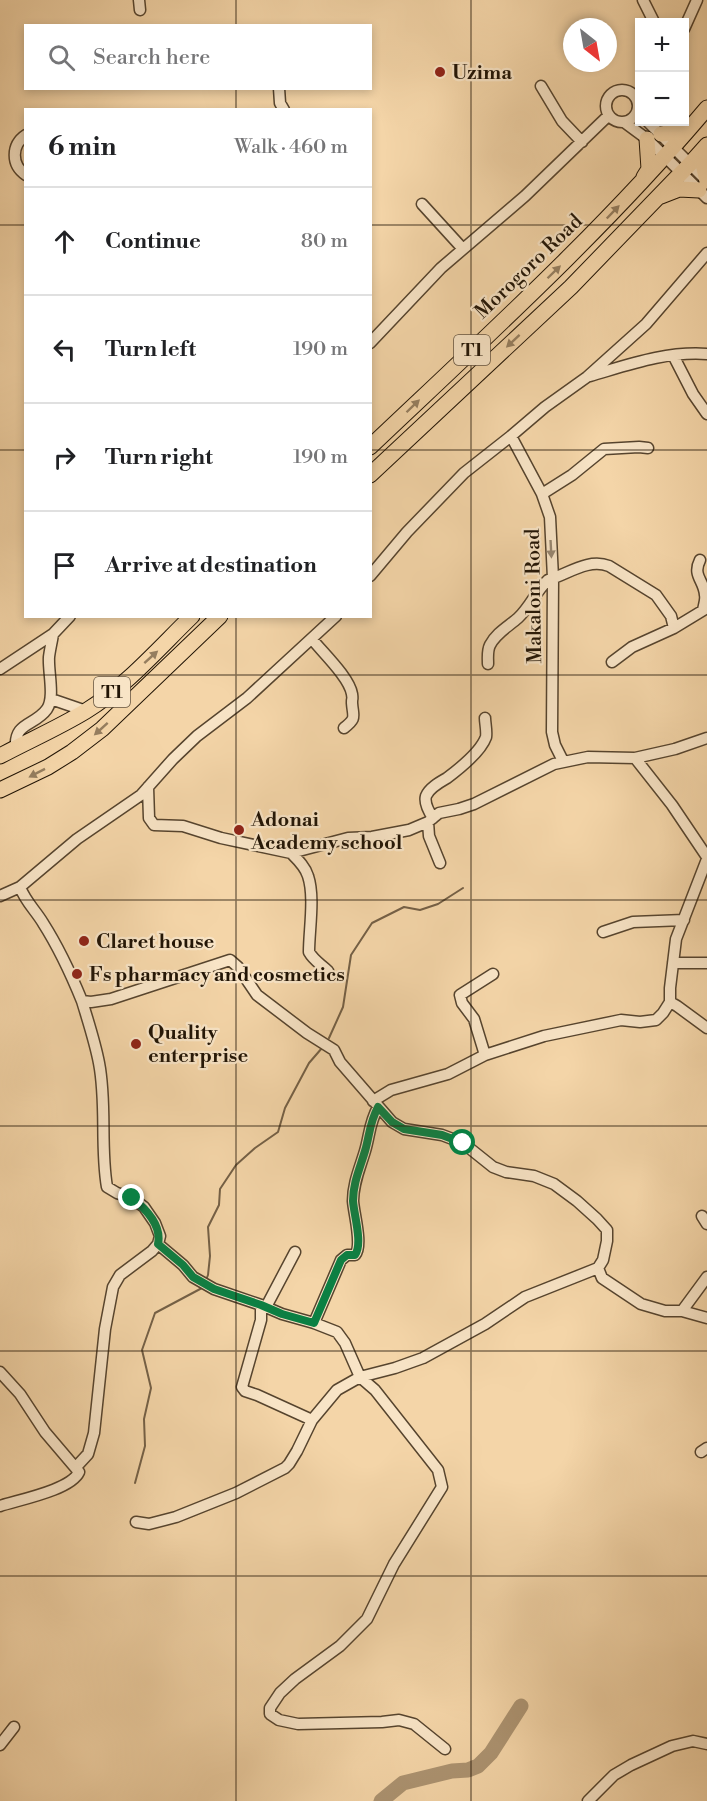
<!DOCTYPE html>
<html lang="en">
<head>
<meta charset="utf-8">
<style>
	body { margin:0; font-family:"Libre Bodoni",serif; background:#f6f6f6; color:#202124 }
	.controls { position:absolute; right:18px; top:18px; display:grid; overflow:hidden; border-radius:0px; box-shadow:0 3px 9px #0003 }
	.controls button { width:54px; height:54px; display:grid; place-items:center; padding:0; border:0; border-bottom:2px solid #e0e0e0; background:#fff; color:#202124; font:30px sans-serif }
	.compass { position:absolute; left:563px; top:18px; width:54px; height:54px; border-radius:50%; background:#fff; box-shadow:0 3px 9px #0003; rotate:149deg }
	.stop { position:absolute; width:18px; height:18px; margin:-14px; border:4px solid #0b8043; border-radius:50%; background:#fff }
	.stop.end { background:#0b8043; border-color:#fff; box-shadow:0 2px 6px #0008 }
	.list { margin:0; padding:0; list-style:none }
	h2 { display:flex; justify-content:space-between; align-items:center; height:78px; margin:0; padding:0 24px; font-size:26px }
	h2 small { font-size:20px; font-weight:400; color:#757577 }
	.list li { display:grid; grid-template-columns:39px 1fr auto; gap:18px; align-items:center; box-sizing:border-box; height:108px; padding:0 24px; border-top:2px solid #e0e0e0 }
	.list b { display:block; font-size:22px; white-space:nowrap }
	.list em { font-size:20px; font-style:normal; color:#757577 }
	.icon { flex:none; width:33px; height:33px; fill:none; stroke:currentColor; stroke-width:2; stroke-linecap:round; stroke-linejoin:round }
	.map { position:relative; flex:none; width:707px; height:1801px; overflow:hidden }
	.search { position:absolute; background:#fff; box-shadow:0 3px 9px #0003; left:24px; top:24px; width:348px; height:66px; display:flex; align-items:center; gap:15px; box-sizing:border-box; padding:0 21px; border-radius:0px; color:#757577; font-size:22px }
	.panel { position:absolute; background:#fff; box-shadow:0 3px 9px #0003; left:24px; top:108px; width:348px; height:510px; border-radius:0px }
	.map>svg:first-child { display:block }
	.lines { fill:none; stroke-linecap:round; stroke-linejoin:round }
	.stream { stroke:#746046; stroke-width:2 }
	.river { stroke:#ac9371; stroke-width:15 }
	.minor-casing { stroke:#56442e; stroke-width:13 }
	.highway-casing { stroke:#211405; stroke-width:17 }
	.minor { stroke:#f8e4c6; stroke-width:10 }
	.highway { stroke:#f4d5a8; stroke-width:15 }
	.oneway { fill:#957e5f }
	.oneway2 { fill:#97866f }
	.route { stroke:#0b8043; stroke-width:8 }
	.grid { fill:none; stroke:#211405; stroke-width:1.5; stroke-opacity:0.55 }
	.poi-dot { fill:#8f2418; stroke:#f8e4c6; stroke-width:2 }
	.labels { text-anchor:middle; stroke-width:4.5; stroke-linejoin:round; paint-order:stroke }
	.shield { fill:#f8e4c6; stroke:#62523f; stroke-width:1.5 }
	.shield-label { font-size:18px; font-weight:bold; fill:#211405 }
	.poi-label { font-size:20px; font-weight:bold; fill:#211405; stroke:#f8e4c6; text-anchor:start }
	.street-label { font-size:20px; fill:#211405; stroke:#f8e4c6 }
</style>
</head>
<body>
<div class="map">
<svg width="707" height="1801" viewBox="0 0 707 1801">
	<rect width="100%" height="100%" fill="#f4d5a8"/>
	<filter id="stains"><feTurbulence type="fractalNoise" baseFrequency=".00333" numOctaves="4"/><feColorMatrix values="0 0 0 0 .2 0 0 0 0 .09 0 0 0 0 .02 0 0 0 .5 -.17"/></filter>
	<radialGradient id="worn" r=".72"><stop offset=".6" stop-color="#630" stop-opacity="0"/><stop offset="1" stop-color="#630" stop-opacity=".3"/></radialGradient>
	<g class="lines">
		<path class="stream" d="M329,1038L343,1007L351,955L372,923L404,907L420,910L438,904L463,888
			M206,1280L208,1275L210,1256L208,1227L219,1205L220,1189L236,1165L255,1148L278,1132L285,1108L309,1063L322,1048
			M135,1483L145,1446L144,1419L151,1388L142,1350L155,1313L202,1288"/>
		<path class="river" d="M381,1801L403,1783L452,1771L468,1770L478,1766L491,1753L521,1706"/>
		<g class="minor-casing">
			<path id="minor" d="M139,0L140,10
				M643,0L654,22
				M684,29L697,0
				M541,86L562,121L582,142
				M279,88L280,103L284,110
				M606 106a16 16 0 1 1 32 0a16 16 0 1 1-32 0Z
				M624,122L647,139L707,198
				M648,122L707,181
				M26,135C11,145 11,165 26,175
				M422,204L463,249
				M370,343L441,268L525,196L609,115
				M673,355L693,394L707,414
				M590,376C628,365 666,351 707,354
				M511,436L542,494L550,517L553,578L552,732L555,745L563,761
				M542,494L572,475L604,449L639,447L648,448
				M700,560C692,576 704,580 705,595C706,599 704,605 703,610
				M370,576L407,532L464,473L511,436L545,407L587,377L646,324L707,253
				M312,639C323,653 349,677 352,694C353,701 352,696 352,703C353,717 357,718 344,728
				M612,662L632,647L674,628L707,608
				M488,664C488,657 487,651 490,645C496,633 509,626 518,618C530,607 536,591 548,580C568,574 588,558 609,566L656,595L671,616L674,628
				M0,669L53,634L70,616
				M51,699L86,711
				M16,747C14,722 35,726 47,709C55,697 48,672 49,657C50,649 52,641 53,634
				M635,758L672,805L707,857
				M148,787L149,818L154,825L183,826L221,838L291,853L348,838L372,837L409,830L428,822L439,813L459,809L474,804L554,764L588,757L635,758L675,749L707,738
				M433,818C429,812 424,803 426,796C429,788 440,782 447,778C459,769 481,751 486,737C487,731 485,723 485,718
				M428,822L429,836L440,863
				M291,853C297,859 305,866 308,876C315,897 309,930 309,952C314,961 321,964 328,971
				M20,887C25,901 36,911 43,923C59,948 71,974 82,1001L91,1002L111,999L230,960L238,967L257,995L307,1033L334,1050L340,1062L392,1122L404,1129L442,1135L463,1143L493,1167L506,1172L534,1176L554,1184L577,1201L597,1219L607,1230V1241L603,1260L598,1268L525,1297L485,1324L423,1358L395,1368L360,1377L337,1390L312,1420L297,1451L289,1464L285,1468L236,1493L176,1517L149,1524L136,1522
				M0,896L20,887L77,839L141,795L173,759L197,736L247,698L336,616
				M603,932L633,922L684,920
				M673,963H707
				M670,1002L677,1006L707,1028
				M485,1055L474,1019L462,1003L460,995L493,974
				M373,1101L391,1090L448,1074L485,1055L544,1036L621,1020L640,1022L656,1020L663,1013L670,1002V988L676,939L707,859
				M702,1216L707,1224
				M158,1244L183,1265L193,1277L214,1289L261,1305L282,1314L314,1323L337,1332L345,1343L360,1377L375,1390L438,1470L442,1487L394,1564L367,1619L340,1646L295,1679L280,1693L270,1708V1714L279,1720L298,1724L382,1722L399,1720L414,1724L445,1749
				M598,1268L602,1278L641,1304L665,1311H682L707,1318
				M261,1305V1320L242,1387L245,1391L257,1395L312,1420
				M266,1307L295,1252
				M682,1311L707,1277
				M314,1323L341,1260L347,1255H355C363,1245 354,1215 353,1201C353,1183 360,1168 365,1151C370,1134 369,1124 378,1107
				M0,1372L20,1394L45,1432L79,1472C71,1490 18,1500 0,1506
				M701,1452L707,1448
				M76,1467L88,1454L94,1433L105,1329L113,1287L120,1275L152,1251L158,1244L160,1236L155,1223L144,1207L132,1198L117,1193L107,1187C100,1147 107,1104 99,1063C95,1042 88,1021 82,1001
				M0,1745L14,1727
				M588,1801L614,1775L631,1765L672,1746L693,1741L707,1744"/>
		</g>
		<g class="highway-casing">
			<path id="highway" d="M661,134L675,132L690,126
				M644,177L649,169L647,139
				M707,181L703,164L707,153
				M661,196L679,189L699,190
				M370,447C486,337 604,230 707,108
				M370,475L571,287L690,164L707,145
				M0,756C28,741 58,728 86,711C125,687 159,648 192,616
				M0,790L48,767L72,752L102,729L220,616"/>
		</g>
		<use href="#minor" class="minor"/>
		<use href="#highway" class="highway"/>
	</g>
	<defs><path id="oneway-solid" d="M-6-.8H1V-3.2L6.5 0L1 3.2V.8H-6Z" transform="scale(1.5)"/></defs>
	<g class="oneway">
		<use href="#oneway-solid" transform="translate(613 212) rotate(-46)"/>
		<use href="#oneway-solid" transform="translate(554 272) rotate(-44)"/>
		<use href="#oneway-solid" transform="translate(513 341) rotate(137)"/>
		<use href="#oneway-solid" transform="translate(413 406) rotate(-44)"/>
		<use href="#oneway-solid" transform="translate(151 657) rotate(-42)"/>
		<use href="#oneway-solid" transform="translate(101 729) rotate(138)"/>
		<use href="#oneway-solid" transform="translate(37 773) rotate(153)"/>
	</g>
	<use class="oneway2" href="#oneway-solid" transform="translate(551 549) rotate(87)"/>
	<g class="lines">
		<path class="route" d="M132,1198C146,1209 162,1225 158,1244L183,1265L193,1277L214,1289L261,1305L282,1314L314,1323L341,1260L347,1255H355C363,1244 354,1215 353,1201C353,1183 360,1168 365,1151C370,1134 369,1124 378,1107L392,1122L404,1129L442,1135L463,1143"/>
	</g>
	<path class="grid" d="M236,0V26M471,0V1801M236,88V110M0,225H26M370,225H707M0,450H26M370,450H707M236,616V1801M0,675H707M0,900H707M0,1126H707M0,1351H707M0,1576H707"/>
	<g class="poi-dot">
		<circle cx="440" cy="72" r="6"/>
		<circle cx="239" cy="830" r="6"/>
		<circle cx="84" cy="941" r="6"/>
		<circle cx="77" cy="974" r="6"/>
		<circle cx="136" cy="1044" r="6"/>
	</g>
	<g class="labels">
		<g class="shield">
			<rect x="454" y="335" width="36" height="30" rx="4.5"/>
			<rect x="94" y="677" width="36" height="30" rx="4.5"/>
		</g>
		<g class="shield-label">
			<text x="472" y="356">T1</text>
			<text x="112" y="698">T1</text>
		</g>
		<g class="poi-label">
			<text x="452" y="79">Uzima</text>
			<text x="251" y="826">Adonai<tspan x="251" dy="23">Academy school</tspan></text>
			<text x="96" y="948">Claret house</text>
			<text x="89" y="981">Fs pharmacy and cosmetics</text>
			<text x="148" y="1039">Quality<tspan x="148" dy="23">enterprise</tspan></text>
		</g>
		<g class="street-label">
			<text transform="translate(528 266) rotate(-44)" y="7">Morogoro Road</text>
			<text transform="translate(533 596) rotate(-91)" y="7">Makaloni Road</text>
		</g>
	</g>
	<rect width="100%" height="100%" filter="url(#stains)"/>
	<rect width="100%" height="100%" fill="url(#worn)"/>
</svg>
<div class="controls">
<button>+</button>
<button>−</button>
</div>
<svg class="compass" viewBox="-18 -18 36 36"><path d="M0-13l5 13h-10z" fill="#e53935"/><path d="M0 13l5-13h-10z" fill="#757577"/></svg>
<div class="stop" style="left:463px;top:1143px"></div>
<div class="stop end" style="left:132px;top:1198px"></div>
<div class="search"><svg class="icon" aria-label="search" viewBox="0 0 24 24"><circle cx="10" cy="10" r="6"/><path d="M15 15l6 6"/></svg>Search here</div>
<section class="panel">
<h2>6 min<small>Walk · 460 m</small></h2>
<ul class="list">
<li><svg class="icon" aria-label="ahead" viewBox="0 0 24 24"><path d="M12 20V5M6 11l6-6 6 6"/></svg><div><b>Continue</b></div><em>80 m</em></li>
<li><svg class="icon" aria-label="left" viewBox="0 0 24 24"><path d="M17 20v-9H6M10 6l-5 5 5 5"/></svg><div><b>Turn left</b></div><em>190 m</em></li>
<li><svg class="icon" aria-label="right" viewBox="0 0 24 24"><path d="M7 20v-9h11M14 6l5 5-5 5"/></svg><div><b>Turn right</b></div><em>190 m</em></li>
<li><svg class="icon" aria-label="arrive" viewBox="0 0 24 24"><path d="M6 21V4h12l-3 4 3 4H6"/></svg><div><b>Arrive at destination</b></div></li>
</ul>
</section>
</div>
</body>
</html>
